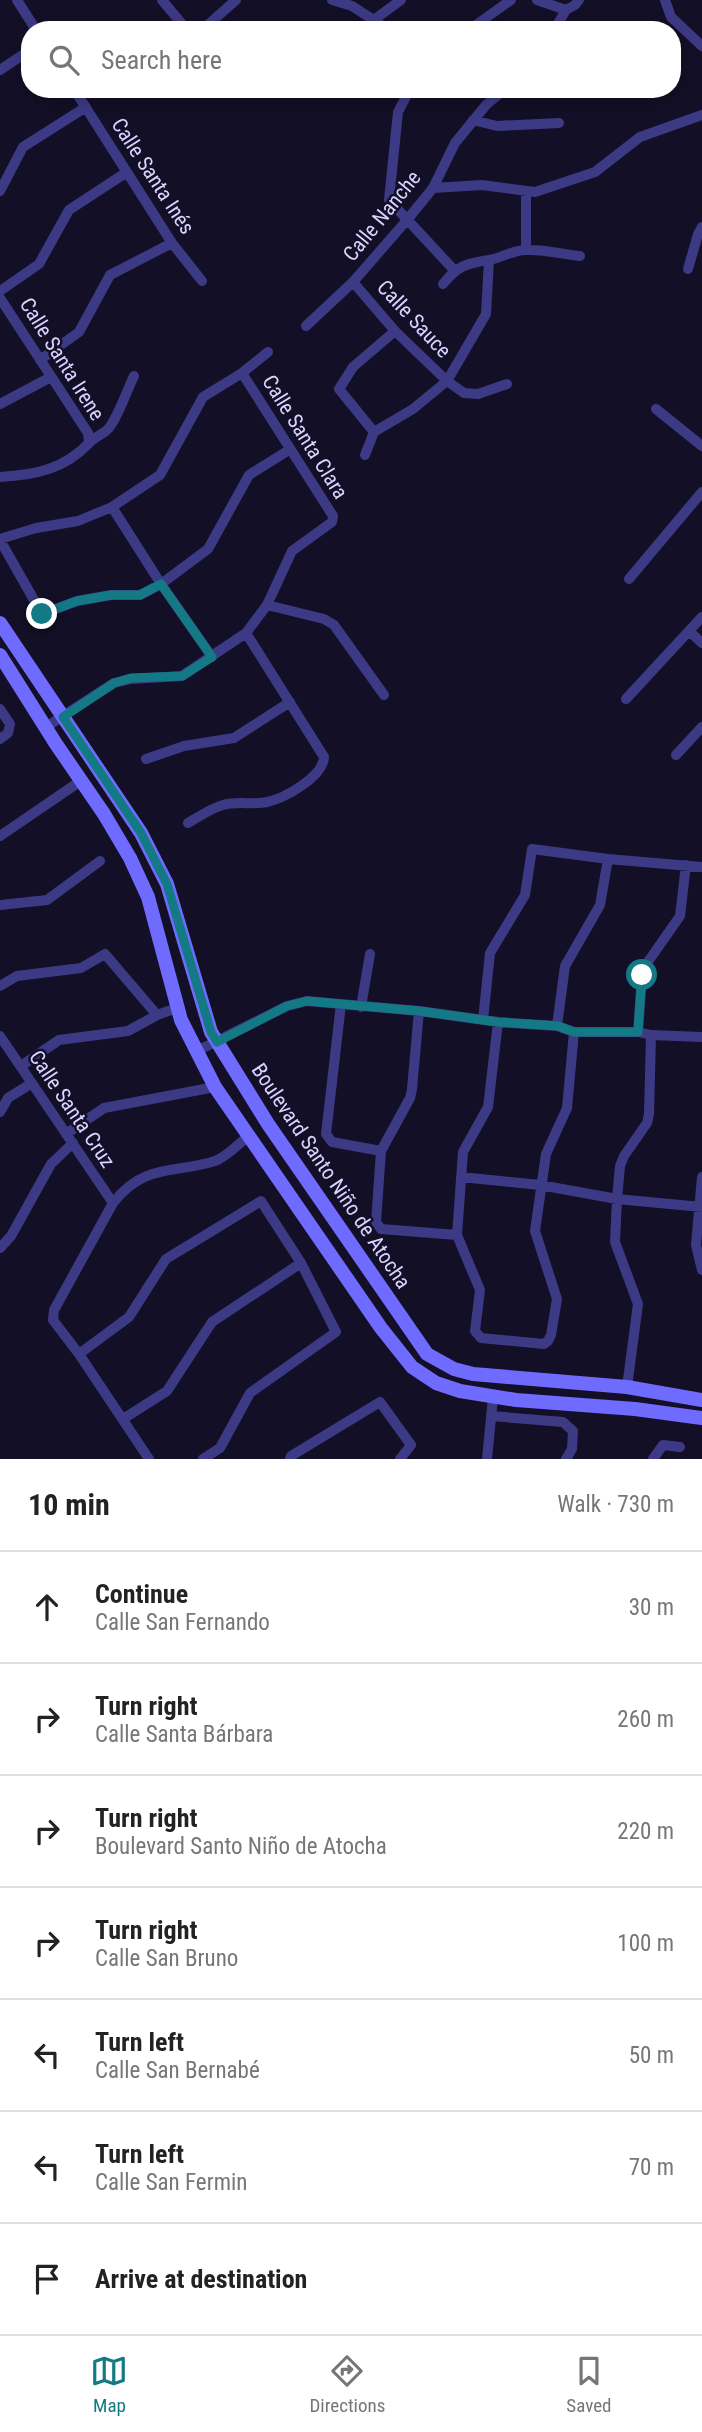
<!DOCTYPE html>
<html lang="en">
<head>
<meta charset="utf-8">
<style>
	body { margin:0; font-family:"Roboto Condensed",sans-serif; background:#f6f6f6; color:#222 }
	.stop { position:absolute; width:21px; height:21px; margin:-16px; border:5px solid #137a85; border-radius:50%; background:#fff }
	.stop.end { background:#137a85; border-color:#fff; box-shadow:0 2px 7px #0008 }
	.list { margin:0; padding:0; list-style:none }
	h2 { display:flex; justify-content:space-between; align-items:center; height:91px; margin:0; padding:0 28px; font-size:30px }
	h2 small { font-size:23px; font-weight:400; color:#767676 }
	.list li { display:grid; grid-template-columns:46px 1fr auto; gap:21px; align-items:center; box-sizing:border-box; height:112px; padding:0 28px; border-top:2px solid #e0e0e0 }
	.list b { display:block; font-size:26px; white-space:nowrap }
	.list p { margin:0; font-size:23px; white-space:nowrap; color:#767676 }
	.list em { font-size:23px; font-style:normal; color:#767676 }
	.icon { flex:none; width:38px; height:38px; fill:none; stroke:currentColor; stroke-width:2; stroke-linecap:round; stroke-linejoin:round }
	.map { position:relative; flex:none; width:702px; height:1459px; overflow:hidden }
	.search { position:absolute; background:#fff; box-shadow:0 4px 18px #0003; left:21px; right:21px; top:21px; height:77px; display:flex; align-items:center; gap:18px; box-sizing:border-box; padding:0 24px; border-radius:28px; color:#767676; font-size:26px }
	.sheet { height:875px; background:#fff }
	nav { display:flex; justify-content:space-around; align-items:center; box-sizing:border-box; height:98px; border-top:2px solid #e0e0e0; background:#fff; font-size:19px; color:#767676 }
	nav a { display:grid; justify-items:center; gap:4px }
	nav .on { color:#137a85 }
	.map>svg:first-child { display:block }
	.lines { fill:none; stroke-linecap:round; stroke-linejoin:round }
	.street { stroke:#3d3a85; stroke-width:10 }
	.secondary { stroke:#6f6bff; stroke-width:14 }
	.route { stroke:#137a85; stroke-width:9 }
	.labels { text-anchor:middle; stroke-width:5; stroke-linejoin:round; paint-order:stroke }
	.street-label { font-size:21px; fill:#d9d4ff; stroke:#130f26 }
</style>
</head>
<body>
<div class="map">
<svg width="702" height="1459" viewBox="0 0 702 1459">
	<rect width="100%" height="100%" fill="#130f26"/>
	<g class="lines">
		<path class="street" d="M17,0L36,30
			M162,0L187,30
			M332,0L352,6L389,30
			M537,0L566,10
			M665,0L671,17L702,46
			M375,19L401,0
			M202,30L236,0
			M469,30L511,0
			M554,30L566,10L575,5L579,0
			M0,70L30,50
			M74,89L172,243L202,281
			M410,89L398,112L389,200L454,270
			M473,120L497,126L559,123
			M433,188L482,185L535,192L595,172L640,137L702,115
			M0,191L23,147L86,107
			M526,249V191
			M688,269L698,234L702,227
			M353,282L395,331L447,381L464,393L478,394L507,384
			M443,284C457,266 467,263 489,260C501,258 513,250 526,250C543,249 562,254 580,256
			M0,291L39,264L69,210L127,172
			M0,298L88,433L89,442
			M306,326L353,282L407,220L433,188L455,143L486,105L505,89
			M40,360L79,332L110,275L172,243
			M0,404L51,377
			M656,409L702,446
			M374,432L413,409L447,381L486,314L489,260
			M374,432L339,389L353,367L395,331
			M365,455L374,432
			M0,477C35,475 65,469 89,443C94,437 102,435 107,430C116,422 128,388 134,376
			M112,507L161,584L212,657
			M0,539L36,528L78,521L112,507L160,475L203,397L242,373L268,352
			M0,540L42,614L77,601L111,595H140L161,584L208,549L249,475L289,450
			M629,579L702,492
			M267,605L324,619L334,625L384,695
			M689,631L702,643
			M626,699L702,617
			M0,709L10,724L8,733L0,739
			M46,727L114,683L131,679L182,676L246,633L267,605L292,551L332,522L333,516L242,373
			M676,755L702,727
			M146,759L184,746L234,738L290,702
			M188,823C199,817 211,808 223,805C236,801 253,805 267,802C285,798 323,777 324,757L246,633
			M0,836L82,780
			M0,905L47,900L100,861
			M0,986L17,976L81,968L105,954L157,1015
			M341,1004L326,1134L332,1142L381,1151
			M361,1007L370,954
			M419,1011L412,1089L410,1098L381,1151L376,1222L381,1229L457,1235
			M483,1020L490,953L525,895L532,849L608,859L702,867
			M498,1022L488,1107L463,1152L457,1235L480,1290L475,1331L481,1338L544,1344L548,1341L551,1335L557,1299L535,1231L546,1154L567,1108L574,1032
			M557,1026L565,966L600,905L608,859
			M638,1032L642,975L645,966L680,916L686,865
			M0,1036L113,1203
			M197,1051L287,1006L307,1001L419,1011L498,1022L557,1026L574,1032H638L651,1035L702,1037
			M21,1066L59,1040L128,1031L157,1015L177,1008
			M0,1112L8,1098L32,1083
			M66,1134L104,1108L215,1087
			M461,1177L540,1185L617,1199L702,1207
			M702,1177L696,1245L702,1270
			M0,1248L11,1236L51,1164L73,1143
			M79,1354L129,1317L166,1259L261,1201L301,1263L336,1332L250,1393L220,1448L203,1459
			M627,1387L638,1304L615,1242L617,1199L620,1166L624,1156L647,1123L649,1114L651,1035
			M491,1416L563,1422L573,1431L572,1449L566,1459
			M123,1419L167,1391L212,1322L301,1263
			M149,1459L79,1354L53,1320L54,1310L113,1203C144,1163 173,1174 215,1161C227,1157 239,1143 250,1135
			M290,1459L291,1456L380,1402L411,1445L400,1459
			M487,1459L493,1397
			M653,1459L663,1445L680,1447"/>
		<path class="secondary" d="M0,623L141,833L167,884L211,1032L268,1124L427,1354L454,1369L473,1374L627,1387L702,1400
			M0,655L56,744L104,814L130,858L148,897L181,1020L215,1087L381,1328L412,1367L436,1383L460,1391L516,1400L635,1409L702,1418"/>
	</g>
	<g class="lines">
		<path class="route" d="M42,614L77,601L111,595H140L161,584L212,657L182,676L131,678L114,683L63,717L141,833L167,884L211,1032L217,1042L287,1006L307,1001L419,1011L498,1022L558,1026L574,1032H638L642,975"/>
	</g>
	<g class="labels">
		<g class="street-label">
			<text transform="translate(153 176) rotate(57)" y="7">Calle Santa Inés</text>
			<text transform="translate(382 216) rotate(-51)" y="7">Calle Nanche</text>
			<text transform="translate(414 319) rotate(47)" y="7">Calle Sauce</text>
			<text transform="translate(62 359) rotate(58)" y="7">Calle Santa Irene</text>
			<text transform="translate(305 437) rotate(58)" y="7">Calle Santa Clara</text>
			<text transform="translate(72 1109) rotate(56)" y="7">Calle Santa Cruz</text>
			<text transform="translate(331 1176) rotate(56)" y="7">Boulevard Santo Niño de Atocha</text>
		</g>
	</g>
</svg>
<div class="stop" style="left:642px;top:975px"></div>
<div class="stop end" style="left:42px;top:614px"></div>
<div class="search"><svg class="icon" aria-label="search" viewBox="0 0 24 24"><circle cx="10" cy="10" r="6"/><path d="M15 15l6 6"/></svg>Search here</div>
</div>
<section class="sheet">
<h2>10 min<small>Walk · 730 m</small></h2>
<ul class="list">
<li><svg class="icon" aria-label="ahead" viewBox="0 0 24 24"><path d="M12 20V5M6 11l6-6 6 6"/></svg><div><b>Continue</b><p>Calle San Fernando</p></div><em>30 m</em></li>
<li><svg class="icon" aria-label="right" viewBox="0 0 24 24"><path d="M7 20v-9h11M14 6l5 5-5 5"/></svg><div><b>Turn right</b><p>Calle Santa Bárbara</p></div><em>260 m</em></li>
<li><svg class="icon" aria-label="right" viewBox="0 0 24 24"><path d="M7 20v-9h11M14 6l5 5-5 5"/></svg><div><b>Turn right</b><p>Boulevard Santo Niño de Atocha</p></div><em>220 m</em></li>
<li><svg class="icon" aria-label="right" viewBox="0 0 24 24"><path d="M7 20v-9h11M14 6l5 5-5 5"/></svg><div><b>Turn right</b><p>Calle San Bruno</p></div><em>100 m</em></li>
<li><svg class="icon" aria-label="left" viewBox="0 0 24 24"><path d="M17 20v-9H6M10 6l-5 5 5 5"/></svg><div><b>Turn left</b><p>Calle San Bernabé</p></div><em>50 m</em></li>
<li><svg class="icon" aria-label="left" viewBox="0 0 24 24"><path d="M17 20v-9H6M10 6l-5 5 5 5"/></svg><div><b>Turn left</b><p>Calle San Fermin</p></div><em>70 m</em></li>
<li><svg class="icon" aria-label="arrive" viewBox="0 0 24 24"><path d="M6 21V4h12l-3 4 3 4H6"/></svg><div><b>Arrive at destination</b></div></li>
</ul>
</section>
<nav>
<a class="on"><svg class="icon" aria-label="map" viewBox="0 0 24 24"><path d="M3 6l6-2 6 2 6-2v14l-6 2-6-2-6 2zM9 4v14M15 6v14"/></svg>Map</a>
<a><svg class="icon" aria-label="directions" viewBox="0 0 24 24"><path d="M12 3l9 9-9 9-9-9zM9 14v-3h6M13 9l2 2-2 2"/></svg>Directions</a>
<a><svg class="icon" aria-label="saved" viewBox="0 0 24 24"><path d="M7 4h10v16l-5-4-5 4z"/></svg>Saved</a>
</nav>
</body>
</html>
